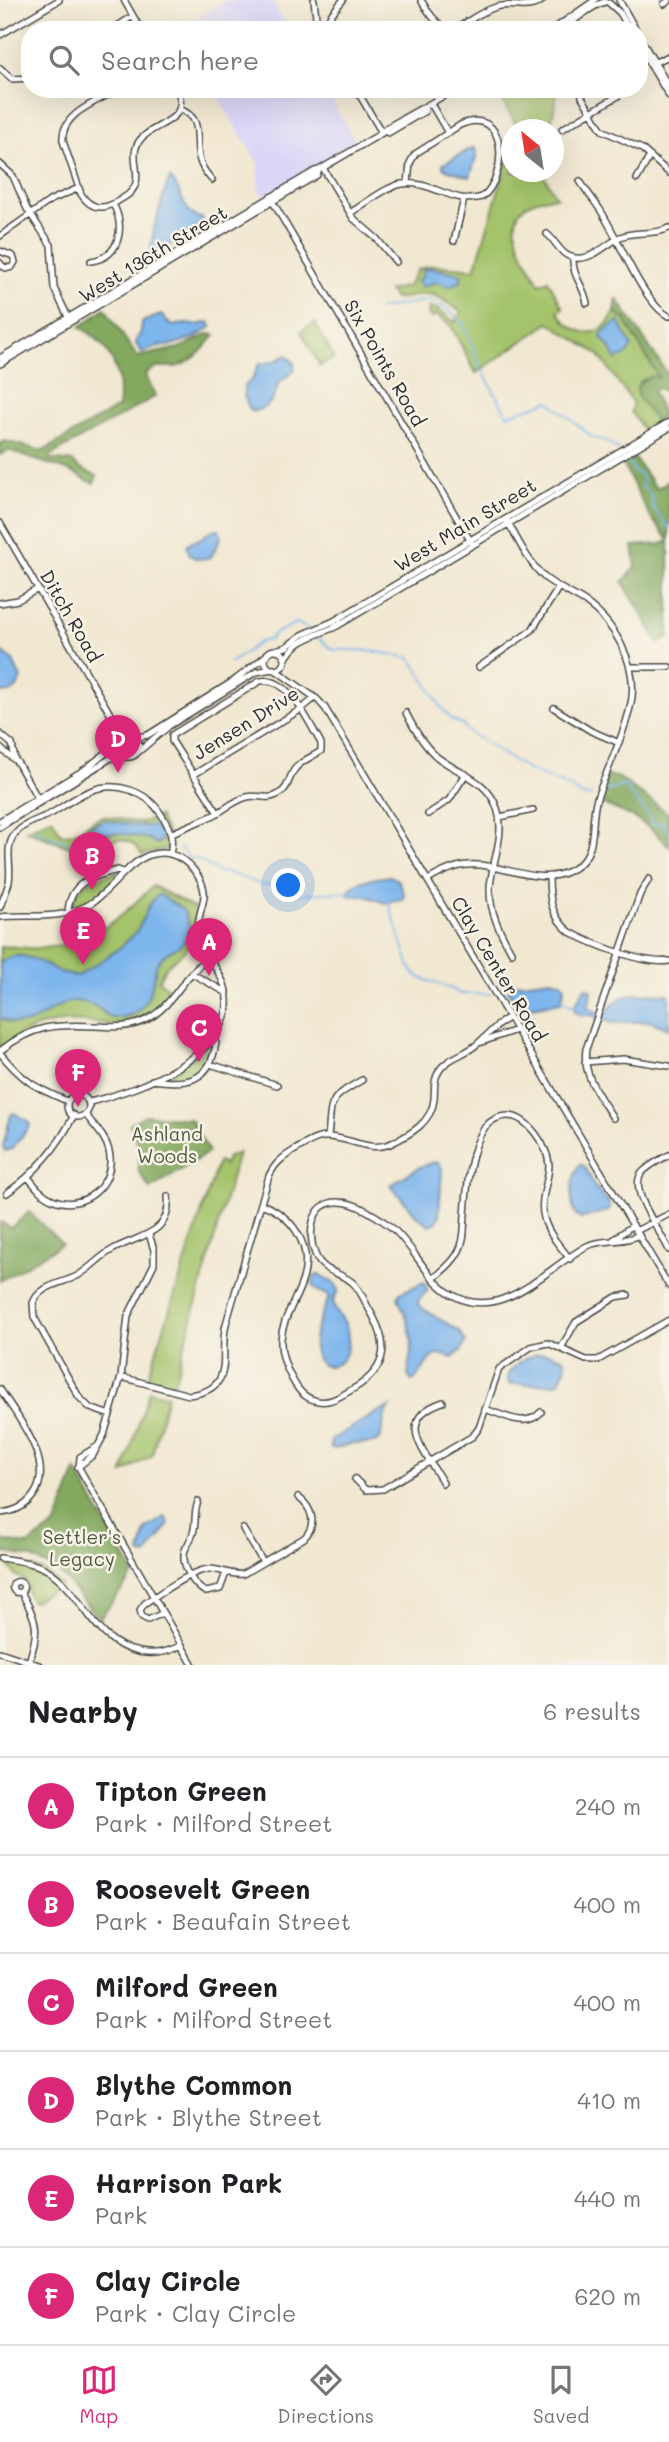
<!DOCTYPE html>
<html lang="en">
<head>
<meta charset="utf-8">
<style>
	body { margin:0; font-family:Mali,sans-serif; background:#f6f6f6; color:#202124 }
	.compass { position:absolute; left:501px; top:119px; width:63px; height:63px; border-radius:50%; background:#fff; box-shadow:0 7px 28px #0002; rotate:330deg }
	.you { position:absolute; left:289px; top:886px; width:24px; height:24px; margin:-18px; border:5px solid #fff; border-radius:50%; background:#1a73e8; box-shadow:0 0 0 10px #1a73e833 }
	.badge { display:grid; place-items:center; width:46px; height:46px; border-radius:50%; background:#db2777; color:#fff; font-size:23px; font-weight:700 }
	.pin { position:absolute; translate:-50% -58px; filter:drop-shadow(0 2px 4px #0008) }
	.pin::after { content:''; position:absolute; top:37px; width:24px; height:21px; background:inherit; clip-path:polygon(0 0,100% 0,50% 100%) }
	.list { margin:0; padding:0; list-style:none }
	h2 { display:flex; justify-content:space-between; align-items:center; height:91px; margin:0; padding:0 28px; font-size:30px }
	h2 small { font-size:23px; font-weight:400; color:#757577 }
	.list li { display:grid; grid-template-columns:46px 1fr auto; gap:21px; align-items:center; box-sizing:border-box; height:98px; padding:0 28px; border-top:2px solid #e0e0e0 }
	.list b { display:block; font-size:26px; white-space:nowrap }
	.list p { margin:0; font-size:23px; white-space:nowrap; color:#757577 }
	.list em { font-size:23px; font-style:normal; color:#757577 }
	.icon { flex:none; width:38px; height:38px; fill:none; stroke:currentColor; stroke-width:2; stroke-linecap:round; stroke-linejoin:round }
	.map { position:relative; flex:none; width:669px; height:1665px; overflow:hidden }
	.search { position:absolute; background:#fff; box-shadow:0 7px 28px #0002; left:21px; right:21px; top:21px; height:77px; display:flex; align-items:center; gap:18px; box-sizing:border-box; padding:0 24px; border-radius:28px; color:#757577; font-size:26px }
	.sheet { height:679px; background:#fff }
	nav { display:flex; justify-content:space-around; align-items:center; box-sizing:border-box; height:98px; border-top:2px solid #e0e0e0; background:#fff; font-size:19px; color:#757577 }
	nav a { display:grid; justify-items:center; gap:4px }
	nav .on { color:#db2777 }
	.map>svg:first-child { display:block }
	.built { fill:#dbd6f7 }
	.green { fill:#a4c36b; stroke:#68774b; stroke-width:2 }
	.forest { fill:#83a95f; stroke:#576a45; stroke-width:2 }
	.water { fill:#7db5ed; stroke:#54708c; stroke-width:2 }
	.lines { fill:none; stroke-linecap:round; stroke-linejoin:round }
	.stream { stroke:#7db5ed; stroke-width:2 }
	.minor-casing { stroke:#494744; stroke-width:8 }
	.minor { stroke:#fff; stroke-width:5 }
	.labels { text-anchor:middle; stroke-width:5; stroke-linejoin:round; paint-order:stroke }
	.street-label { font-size:19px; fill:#2b2b2b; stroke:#f7f3e8 }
	.park-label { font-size:19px; fill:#4f593e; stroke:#f7f3e8 }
</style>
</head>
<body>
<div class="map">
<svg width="669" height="1665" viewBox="0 0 669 1665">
	<rect width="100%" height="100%" fill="#f7f3e8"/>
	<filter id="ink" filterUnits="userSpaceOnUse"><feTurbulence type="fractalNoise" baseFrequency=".0143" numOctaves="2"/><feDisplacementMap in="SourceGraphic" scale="14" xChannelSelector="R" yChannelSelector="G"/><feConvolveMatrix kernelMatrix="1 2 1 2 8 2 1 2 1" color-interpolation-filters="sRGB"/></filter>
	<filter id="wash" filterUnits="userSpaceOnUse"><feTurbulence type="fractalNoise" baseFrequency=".00686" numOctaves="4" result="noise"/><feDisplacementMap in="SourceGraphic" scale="28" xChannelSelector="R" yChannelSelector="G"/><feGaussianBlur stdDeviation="1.57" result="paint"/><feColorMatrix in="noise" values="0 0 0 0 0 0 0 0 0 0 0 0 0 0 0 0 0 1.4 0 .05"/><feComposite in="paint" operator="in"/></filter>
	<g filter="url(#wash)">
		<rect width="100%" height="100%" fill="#f1e8d1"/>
		<path class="built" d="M226,0H271L289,30H178Z
			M213,89H325L355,141L263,196L258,188L259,165Z"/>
		<path class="green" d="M495,89H558L550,129H518V127Z
			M511,149L512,172H542L556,197C491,201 519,249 540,284L548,280L563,308L558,311C566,327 588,341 605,326C608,323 612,317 615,312L625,320L660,380L638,396L659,425L646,434L631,412L633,403L598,354L549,323L476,373L451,326L436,315L431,318L428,313L429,308L437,309L455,322L461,312C451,305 440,296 429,294C416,293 405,301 393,298L389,291L408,286L418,269L433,265L475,269Z
			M315,323L334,358L320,366L301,331Z
			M104,816L140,823L158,816L168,835L167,849L142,855C126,827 101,844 77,853L72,848L26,830L52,818L61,834C85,834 85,821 104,816Z
			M116,872L120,875C106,889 91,906 71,908C77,883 93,879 116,872Z
			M153,886L194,908H199C196,919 197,932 191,942C181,960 166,958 159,981L173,992C127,1045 109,1015 54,1023C33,1026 17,1036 0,1049V947C15,945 29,950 43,948C97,942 116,921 153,886Z
			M213,1043C213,1059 203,1077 185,1080C179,1082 169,1080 163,1079Z
			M238,1153L173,1387L147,1380L218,1162L224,1165L227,1158Z
			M149,1391L167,1395L152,1455L123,1473Z
			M5,1561L42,1570L62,1585L32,1602L28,1595L27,1586L24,1580L16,1576Z"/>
		<path class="forest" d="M617,299L667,373L669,378V396L665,391L658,388L653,391L662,414L660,419L655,421L638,396L637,387L641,381L652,376L659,378L625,320L615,312Z
			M105,308L137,357L179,348L209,334L215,335C206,346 196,359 182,365C166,371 161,361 145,375L156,396L50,456V459L73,462L80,469L97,476L94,483C84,481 78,474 69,471C48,463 31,460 9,450L0,455V444L5,441L43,451L118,407C123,371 111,345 80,327Z
			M632,455L656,488L664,485L669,478V540L651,518L621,461Z
			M669,541V637L659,643L623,582L636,567L633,546L661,544Z
			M607,776L618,777L669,814V847C650,824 629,814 602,804L600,795Z
			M145,1115L190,1119L209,1152L150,1189L138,1170L140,1149L130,1124Z
			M29,1212L62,1244L0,1281V1222L11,1228Z
			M76,1470L134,1574L99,1619L58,1571L30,1557L0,1552V1540L27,1545L56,1525Z"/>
		<path class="water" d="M474,147L477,154L470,177L443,168V164Z
			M170,178C183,189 181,215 202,218L203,223L165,248L151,254C148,245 165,188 170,178Z
			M431,268L461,274V282L448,286L435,282L422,287L417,282L422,277L424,269Z
			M161,315L172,326L184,324L197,325L209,322L211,327L196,337L168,346L161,345L142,353L135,342L141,332L142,322Z
			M619,321L632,347L626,355L616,360L611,349L601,337L604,331Z
			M287,355L294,363V371L278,384C274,402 270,407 251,412L244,396V386L252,380L259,364L273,362Z
			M219,529L221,537L211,557C199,560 188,560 187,545C192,539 196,542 201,538C209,534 209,529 219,529Z
			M0,650L13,661L21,678L17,688L11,692L0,693Z
			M104,820L139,826H155L161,831L162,840L157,844L149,839L118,833L89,835L90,826Z
			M390,876L398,880L404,894L403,899L385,903L366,896H350L348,893C355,878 376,879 390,876Z
			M159,894L183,910L190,928C185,952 168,946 158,962C155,967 155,973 154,978C148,1003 140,1019 111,1018C105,1014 100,1008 93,1005C51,987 43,1041 0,1018V963C26,941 51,976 78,976C98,962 120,951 136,932C146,919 143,907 159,894Z
			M551,979L562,982L565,987L561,1002L530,1007L509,994V989L515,984Z
			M585,988L592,990L588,1007L601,1015C609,1012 611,1005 618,1000C631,991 654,994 669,994V1029L650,1021L613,1023L590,1015H582L575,1011L574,1006Z
			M14,1113L28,1121L30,1126L12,1149L5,1151L3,1146L11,1115Z
			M435,1162L440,1164L442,1169L439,1216L436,1223L429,1225L418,1217L390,1185L420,1167Z
			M580,1164C590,1169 589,1180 596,1188C602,1195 607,1199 611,1207L608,1211L580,1219C567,1209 571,1177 580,1164Z
			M319,1274L335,1284L339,1290C336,1295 332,1301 334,1306C336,1314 344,1319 346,1326C352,1345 346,1371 322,1365C304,1346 320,1319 329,1298L328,1295L318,1291L313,1286L314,1277Z
			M424,1282L428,1290L418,1301L419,1306L459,1331L466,1342L461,1351L452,1358L439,1354C424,1358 424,1375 412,1381L408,1376L412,1341L408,1322L398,1297L400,1293Z
			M542,1353H549L565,1359L566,1366L559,1382L553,1384H509L507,1377C512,1364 528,1356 542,1353Z
			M390,1407L385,1416L380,1440L374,1443L350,1444L335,1449L330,1447L331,1440L376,1413Z
			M165,1517L169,1523C164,1534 153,1544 147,1555L140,1554L146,1529Z"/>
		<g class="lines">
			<path class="stream" d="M379,309L429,300L446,308L463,323L479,364L507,415L549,401L592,437L606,441L619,450
				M625,457L636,473L640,474L643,480L642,487L650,493L654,509L669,528
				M230,662C244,658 254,640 269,640L274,634L296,623C311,627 320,643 335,650C361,649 387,653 411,658L439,704L451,719L463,725L466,730L526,769L569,787L585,797L591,796
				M606,791L626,785C631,800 648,808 651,823L655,825L662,822L669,832
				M34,829C46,836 71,846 85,842L89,836
				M180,848L191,859H197L220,873L226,872L262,885H271L298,894L348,892
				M388,901L411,970C424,985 446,982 460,994H490
				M499,992H508
				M561,1000L575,1007"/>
		</g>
	</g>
	<g filter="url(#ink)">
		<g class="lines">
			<g class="minor-casing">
				<path id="minor" d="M124,0L141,30
					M314,0L316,17L322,30
					M421,0C451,52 460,18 496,7C513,2 527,12 543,0
					M619,0L636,30
					M609,3L620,13L630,30
					M664,4L669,1
					M111,30L133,16
					M326,30L330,16L343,0
					M552,30L595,0
					M561,30C574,22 591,5 605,2
					M0,35L59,0
					M639,36L669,87
					M639,46L669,96
					M653,63L669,56
					M0,68L12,79L30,78
					M119,89C99,101 60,113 63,141L81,194C86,202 93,208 103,207C111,206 117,202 123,198C151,182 125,159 140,140C154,122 192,122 177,89
					M356,89L382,133
					M581,89L582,97L602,130L642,149L669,173
					M431,104L448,133
					M179,109C206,118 193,141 200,161C202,169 207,174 212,180
					M562,129L618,96L624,89
					M385,131L388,133L425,111V108
					M0,164L13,176L27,209L51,245L54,288L69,319
					M323,168L353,218L377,239L396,262
					M637,179L650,156
					M580,181C586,191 593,199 599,208C616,232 643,305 669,316
					M270,197L471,542
					M350,213C365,204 385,187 402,184C429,179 455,206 482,197C509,176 508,104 460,125L415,154L410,163L408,183
					M547,234C557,242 561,257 576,258C592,260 607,244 620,237C635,230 654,236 669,228
					M0,236L51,200L79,188
					M454,241L464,199
					M0,251L13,256L15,262L12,267C7,269 3,268 0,263
					M573,258C572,276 584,286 587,303
					M91,261C121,257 125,226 113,204
					M0,358L315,171L319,170L382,133L386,128L456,89
					M0,364L290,191L317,175L319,170
					M0,523L109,712L118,724L132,737
					M0,603L18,600L38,589
					M275,650L286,647L302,635L334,621L669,422
					M265 660a10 10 0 1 1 20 0a10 10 0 1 1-20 0Z
					M285,661C295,638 317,636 337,626L669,428
					M479,667L532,630L559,587
					M630,667H669
					M274,669L317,699L325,708L669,1286
					M554,708L591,731L617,742
					M406,713C414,729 423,745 437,757C459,774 487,779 497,808C506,834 492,861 490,887C489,912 500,932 512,953
					M0,734L12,744L15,760
					M119 747a10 10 0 1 1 20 0a10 10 0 1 1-20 0Z
					M134,738L148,735L235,680L267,655
					M0,748L17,762L38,799
					M137,753L169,726L256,672L272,669
					M193,775L300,710L315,698
					M428,814L449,800L466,774
					M500,817L533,810
					M0,821L84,770L119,743
					M0,827L111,758L128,757
					M172,833L212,816C224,810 235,800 247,797C258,794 268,801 279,794C289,788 288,779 294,770C300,761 312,757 321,751V743C308,722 289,675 260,681L172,735V741L218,813
					M549,876C549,899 551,917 570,932C591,944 646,965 669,961
					M428,880C440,873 453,866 467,865C499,862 536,886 567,872C602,856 588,826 597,798C607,769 628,727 632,697C636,662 614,622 585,602C571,593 556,587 544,577C528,562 517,538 506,519
					M0,907C3,899 7,890 9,882C12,866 4,847 15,834C25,822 39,820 52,813C64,806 76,796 90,791C115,781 146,790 161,814C170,828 174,838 170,854
					M68,913C69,882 93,876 118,870L124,873
					M0,917C31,914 59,921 88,905C116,890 134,846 170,854C187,858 206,880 204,897C202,910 196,921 199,934C202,955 222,970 226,991C239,1054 136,1091 90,1102
					M191,973L227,993
					M479,1043L516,1030
					M0,1051C33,1025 55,1024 96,1026C112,1027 128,1028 144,1021C173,1008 182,975 209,958
					M0,1053C23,1081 34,1087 67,1101
					M585,1062L623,1059L669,1066
					M210,1064L277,1085
					M152,1080C186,1085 210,1083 216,1043L213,1039
					M67 1106a11 11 0 1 1 22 0a11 11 0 1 1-22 0Z
					M613,1118C600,1097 582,1075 586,1049L640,894L649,879
					M328,1137C332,1099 327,1100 362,1080
					M669,1155C660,1160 648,1165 641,1174C629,1192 661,1231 669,1250
					M28,1177C35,1186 42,1195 52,1199C83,1213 117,1184 109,1151C106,1137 94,1126 86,1115
					M7,1193C37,1172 58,1147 74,1115
					M261,1204C292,1215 313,1245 303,1279C297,1299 283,1317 281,1339C280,1353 285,1366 292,1379C297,1388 303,1397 314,1400C329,1405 341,1396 353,1389C390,1368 389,1342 369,1309C364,1300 360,1289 352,1282C339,1272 322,1272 315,1254C307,1234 311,1201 339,1202C356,1202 379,1217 391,1227C414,1246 425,1278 451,1294C501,1325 547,1267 587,1246C603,1238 622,1244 639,1235
					M636,1231L669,1214
					M613,1240L633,1225
					M434,1278C443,1270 453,1263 459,1251C465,1240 464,1227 465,1215C467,1188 469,1150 485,1127C491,1120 499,1116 508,1116C528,1116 549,1148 549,1166C548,1184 539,1200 544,1218C548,1234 560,1246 570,1259
					M561,1348L576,1322L616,1297L628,1295
					M121,1377L189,1395C238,1389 218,1355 226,1324L269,1176C275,1163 283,1157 295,1150C304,1145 313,1138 324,1137C347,1135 368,1154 392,1143C411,1134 432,1122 434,1099C435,1090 433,1081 438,1073C445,1058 465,1055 476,1045C488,1035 496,1025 509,1017
					M0,1389C17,1417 57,1464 33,1496C25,1507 13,1512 0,1513
					M443,1402C392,1419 426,1453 443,1483
					M485,1409C504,1415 526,1429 541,1412
					M110,1415L90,1408L79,1397L34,1317L33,1303C40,1285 61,1284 77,1276C90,1269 99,1257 112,1250C137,1235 172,1236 168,1196
					M98,1446L80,1457L79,1468L193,1665
					M78,1467L93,1455L104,1435L121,1377L128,1316L154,1264V1250L149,1234
					M355,1479L366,1490L383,1489L473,1436L479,1428L499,1369L531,1347L548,1343L586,1360H598L669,1320
					M198,1502C194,1511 196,1520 194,1529C193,1537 188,1543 185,1550C180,1564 194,1587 206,1592L220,1589L226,1573
					M243,1529L263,1562
					M0,1558C18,1561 37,1562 52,1573C85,1597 95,1644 139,1652C154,1655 169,1652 182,1645
					M12.5 1587a5.5 5.5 0 1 1 11 0a5.5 5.5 0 1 1-11 0Z
					M21,1592C39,1623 39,1631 28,1665
					M163,1613L148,1620L142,1617L140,1610L145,1603C159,1594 194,1569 210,1569C221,1569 231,1576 243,1574L304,1538C317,1525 313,1508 298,1497
					M0,1652L39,1665"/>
			</g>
			<use href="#minor" class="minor"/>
		</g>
	</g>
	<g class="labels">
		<g class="street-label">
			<text transform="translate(153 254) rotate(-31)" y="7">West 136th Street</text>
			<text transform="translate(385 363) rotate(60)" y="7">Six Points Road</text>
			<text transform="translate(465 525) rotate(-31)" y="7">West Main Street</text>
			<text transform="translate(71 616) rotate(60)" y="7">Ditch Road</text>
			<text transform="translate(246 723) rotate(-32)" y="7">Jensen Drive</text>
			<text transform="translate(499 969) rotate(59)" y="7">Clay Center Road</text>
		</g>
		<g class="park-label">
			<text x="167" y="1141">Ashland<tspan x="167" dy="22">Woods</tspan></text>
			<text x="82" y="1544">Settler's<tspan x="82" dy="22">Legacy</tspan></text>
		</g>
	</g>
</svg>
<svg class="compass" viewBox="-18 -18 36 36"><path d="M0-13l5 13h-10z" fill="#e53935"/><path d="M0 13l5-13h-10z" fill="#757577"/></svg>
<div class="you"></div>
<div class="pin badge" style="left:209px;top:976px">A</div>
<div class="pin badge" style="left:92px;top:890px">B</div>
<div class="pin badge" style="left:199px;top:1062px">C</div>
<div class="pin badge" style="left:118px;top:773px">D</div>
<div class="pin badge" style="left:83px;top:965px">E</div>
<div class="pin badge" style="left:78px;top:1107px">F</div>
<div class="search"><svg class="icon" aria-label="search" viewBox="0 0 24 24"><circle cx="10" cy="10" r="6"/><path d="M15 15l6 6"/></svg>Search here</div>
</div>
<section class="sheet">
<h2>Nearby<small>6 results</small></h2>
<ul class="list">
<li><span class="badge">A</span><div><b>Tipton Green</b><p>Park · Milford Street</p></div><em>240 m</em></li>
<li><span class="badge">B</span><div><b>Roosevelt Green</b><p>Park · Beaufain Street</p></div><em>400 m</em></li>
<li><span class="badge">C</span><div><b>Milford Green</b><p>Park · Milford Street</p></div><em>400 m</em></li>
<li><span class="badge">D</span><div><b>Blythe Common</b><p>Park · Blythe Street</p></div><em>410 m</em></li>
<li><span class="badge">E</span><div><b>Harrison Park</b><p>Park</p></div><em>440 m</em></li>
<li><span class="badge">F</span><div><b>Clay Circle</b><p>Park · Clay Circle</p></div><em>620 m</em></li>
</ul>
</section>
<nav>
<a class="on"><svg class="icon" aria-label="map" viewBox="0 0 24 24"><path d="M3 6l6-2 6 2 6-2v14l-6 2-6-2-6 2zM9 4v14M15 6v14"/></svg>Map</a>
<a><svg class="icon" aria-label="directions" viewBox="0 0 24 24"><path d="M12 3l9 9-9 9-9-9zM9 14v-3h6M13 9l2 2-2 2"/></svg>Directions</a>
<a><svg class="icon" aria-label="saved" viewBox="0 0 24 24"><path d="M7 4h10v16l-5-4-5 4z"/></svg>Saved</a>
</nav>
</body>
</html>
